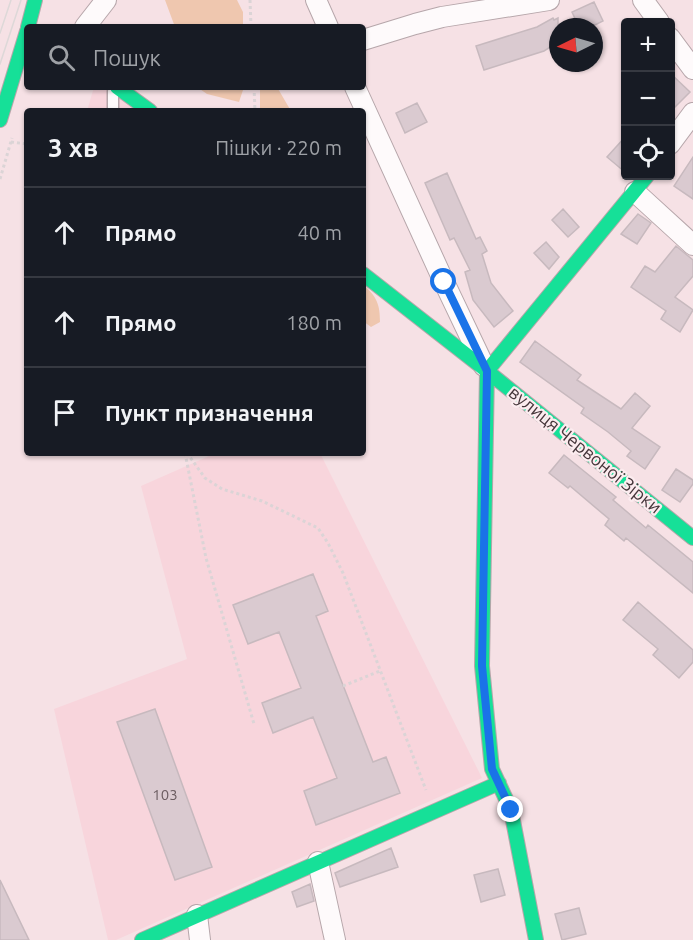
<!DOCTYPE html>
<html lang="uk">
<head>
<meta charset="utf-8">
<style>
	body { margin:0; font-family:Ubuntu,sans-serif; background:#20242c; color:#f1f3f6 }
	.controls { position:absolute; right:18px; top:18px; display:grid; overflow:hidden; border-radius:6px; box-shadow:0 2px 4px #0004 }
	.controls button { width:54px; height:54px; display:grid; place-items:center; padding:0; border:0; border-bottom:2px solid #363941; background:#171b24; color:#f1f3f6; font:30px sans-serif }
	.compass { position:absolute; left:549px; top:18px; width:54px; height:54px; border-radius:50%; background:#171b24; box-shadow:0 2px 4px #0004; rotate:265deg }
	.stop { position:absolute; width:18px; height:18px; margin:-14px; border:4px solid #1a73e8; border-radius:50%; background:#fff }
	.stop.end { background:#1a73e8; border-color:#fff; box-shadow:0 2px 6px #0008 }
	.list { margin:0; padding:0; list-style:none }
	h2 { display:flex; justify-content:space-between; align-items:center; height:78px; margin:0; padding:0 24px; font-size:26px }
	h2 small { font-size:20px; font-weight:400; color:#9ea1a6 }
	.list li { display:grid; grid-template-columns:39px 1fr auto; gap:18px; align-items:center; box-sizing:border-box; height:90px; padding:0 24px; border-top:2px solid #363941 }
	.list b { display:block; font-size:22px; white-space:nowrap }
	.list em { font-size:20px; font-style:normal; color:#9ea1a6 }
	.icon { flex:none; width:33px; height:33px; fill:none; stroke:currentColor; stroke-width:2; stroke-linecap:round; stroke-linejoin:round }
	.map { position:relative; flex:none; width:693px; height:940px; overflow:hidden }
	.search { position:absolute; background:#171b24; box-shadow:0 2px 4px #0004; left:24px; top:24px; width:342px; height:66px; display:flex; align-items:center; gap:15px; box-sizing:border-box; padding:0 21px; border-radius:6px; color:#9ea1a6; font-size:22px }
	.panel { position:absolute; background:#171b24; box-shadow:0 2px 4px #0004; left:24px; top:108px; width:342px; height:348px; border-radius:6px }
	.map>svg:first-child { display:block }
	.built { fill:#f8d5dc }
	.green { fill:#efc7af }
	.building { fill:#dacad0; stroke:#c7b9be; stroke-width:1.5 }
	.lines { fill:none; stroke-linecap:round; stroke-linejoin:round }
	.lane-casing { stroke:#b6a6aa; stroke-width:13 }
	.street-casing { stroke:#b6a6aa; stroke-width:22 }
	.fast-casing { stroke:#b6a6aa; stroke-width:16 }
	.path { stroke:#dbd4d6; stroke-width:3; stroke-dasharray:3 3; stroke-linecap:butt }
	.lane { stroke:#fefafb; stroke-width:10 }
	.street { stroke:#fefafb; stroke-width:20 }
	.fast { stroke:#16e098; stroke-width:14 }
	.tram { stroke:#ddd8d8; stroke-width:1.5 }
	.route { stroke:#1a73e8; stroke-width:8 }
	.labels { text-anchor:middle; stroke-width:4.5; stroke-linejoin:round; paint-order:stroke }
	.number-label { font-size:15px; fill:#6b5c60 }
	.street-label { font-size:18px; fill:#45363a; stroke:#fcecef }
</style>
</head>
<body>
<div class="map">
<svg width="693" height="940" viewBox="0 0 693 940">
	<rect width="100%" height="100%" fill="#f6e1e5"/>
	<path class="built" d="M94,87H117L150,111H87Z
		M216,453H320L482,778L116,940H108L54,709L187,659L141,486Z"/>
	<path class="green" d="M165,0H237L243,12V27H175Z
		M197,87H244L239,102L207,94Z
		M260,87H277L291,111H260Z
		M363,285C377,296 380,305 380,322L371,327L363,321Z"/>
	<path class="building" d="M594,2L603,21L591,27H579L572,12Z
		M553,18L554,20L558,18V42L544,51L484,70L476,46L537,27Z
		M670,73L690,92L670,112Z
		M417,103L427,122L405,133L396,113Z
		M626,136V173L607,157Z
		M693,157V199L674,186Z
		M447,173L476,239L480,237L487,251L482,254L491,283L513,311L494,327L473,300L465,272L470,270L454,238L450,240L425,183Z
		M563,209L579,227L568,237L552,220Z
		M638,214L651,223L637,244L621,234Z
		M546,242L559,257L549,269L534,253Z
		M676,246L693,260V276L675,297L693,310L680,332L661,319L666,311L631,287L645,266L655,272Z
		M535,341L581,375L577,380L621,409L635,393L650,406L632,428L660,447L645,469L627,456L631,451L608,432L581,413L584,408L520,362Z
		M564,455L616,497L613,500L646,528L648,525L693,562V593L626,538L624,541L605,525L609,519L570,486L568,488L549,473Z
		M676,469L693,480V484L680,502L662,490Z
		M313,574L328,611L316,616L373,762L386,757L400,793L316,825L304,791L337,778L313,717L273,733L262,703L301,688L279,632L248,644L233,605Z
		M638,602L693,650V662L679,678L653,655L658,649L623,620Z
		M155,709L212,867L175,880L117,722Z
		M391,848L398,867L340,887L335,873Z
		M498,869L505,895L481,902L474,875Z
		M0,880L29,940H0Z
		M310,884L314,901L297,907L292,892Z
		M579,908L586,934L562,940L555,914Z"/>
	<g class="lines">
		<g class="lane-casing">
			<path id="lane" d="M113,111V91"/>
		</g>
		<g class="street-casing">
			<path id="street" d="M316,0L328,27
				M643,0L659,22
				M85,27L106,0
				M670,38L693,69
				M363,40L415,24L442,17L549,0
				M355,87L444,282L484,366
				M670,144L693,113
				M635,192L693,245
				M318,862L335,940
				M197,915L200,940"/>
		</g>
		<g class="fast-casing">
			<path id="fast" d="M28,27L35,0
				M117,87L150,111
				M0,120L27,31
				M363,274L487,371L693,538
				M142,940L499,783
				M536,940L511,810L492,769L482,666L487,371L647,176"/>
		</g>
		<path class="path" d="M250,0L251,27
			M254,87L255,111
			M11,142L27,144
			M0,179L12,138
			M185,453L206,558L254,724
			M187,453L205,478L222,489L262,501L318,528L328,543L343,573L426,790
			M343,686L380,671"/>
		<use href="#lane" class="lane"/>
		<use href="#street" class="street"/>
		<use href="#fast" class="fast"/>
		<path class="tram" d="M0,33L11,0
			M0,64L21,0"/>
	</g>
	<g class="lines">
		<path class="route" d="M444,282L487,371L482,666L492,769L511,810"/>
	</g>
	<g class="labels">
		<g class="number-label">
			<text x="165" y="800">103</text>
		</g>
		<g class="street-label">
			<text transform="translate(585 450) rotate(39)" y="6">вулиця Червоної Зірки</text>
		</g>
	</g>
</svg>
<div class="controls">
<button>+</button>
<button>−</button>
<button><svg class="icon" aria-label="locate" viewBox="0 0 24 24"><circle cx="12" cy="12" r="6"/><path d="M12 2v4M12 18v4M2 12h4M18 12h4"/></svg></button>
</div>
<svg class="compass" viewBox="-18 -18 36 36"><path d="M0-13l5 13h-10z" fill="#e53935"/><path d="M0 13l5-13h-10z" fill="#9ea1a6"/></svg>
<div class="stop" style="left:444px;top:282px"></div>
<div class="stop end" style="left:511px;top:810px"></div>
<div class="search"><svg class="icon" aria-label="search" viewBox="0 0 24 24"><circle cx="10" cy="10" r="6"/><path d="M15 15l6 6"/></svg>Пошук</div>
<section class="panel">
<h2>3 хв<small>Пішки · 220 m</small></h2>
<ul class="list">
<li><svg class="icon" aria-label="ahead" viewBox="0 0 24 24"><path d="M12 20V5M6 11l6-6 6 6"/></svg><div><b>Прямо</b></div><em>40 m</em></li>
<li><svg class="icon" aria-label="ahead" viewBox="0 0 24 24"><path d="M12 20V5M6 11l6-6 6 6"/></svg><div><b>Прямо</b></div><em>180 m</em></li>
<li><svg class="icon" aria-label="arrive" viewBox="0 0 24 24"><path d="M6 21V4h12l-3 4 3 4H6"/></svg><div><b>Пункт призначення</b></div></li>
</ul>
</section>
</div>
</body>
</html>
